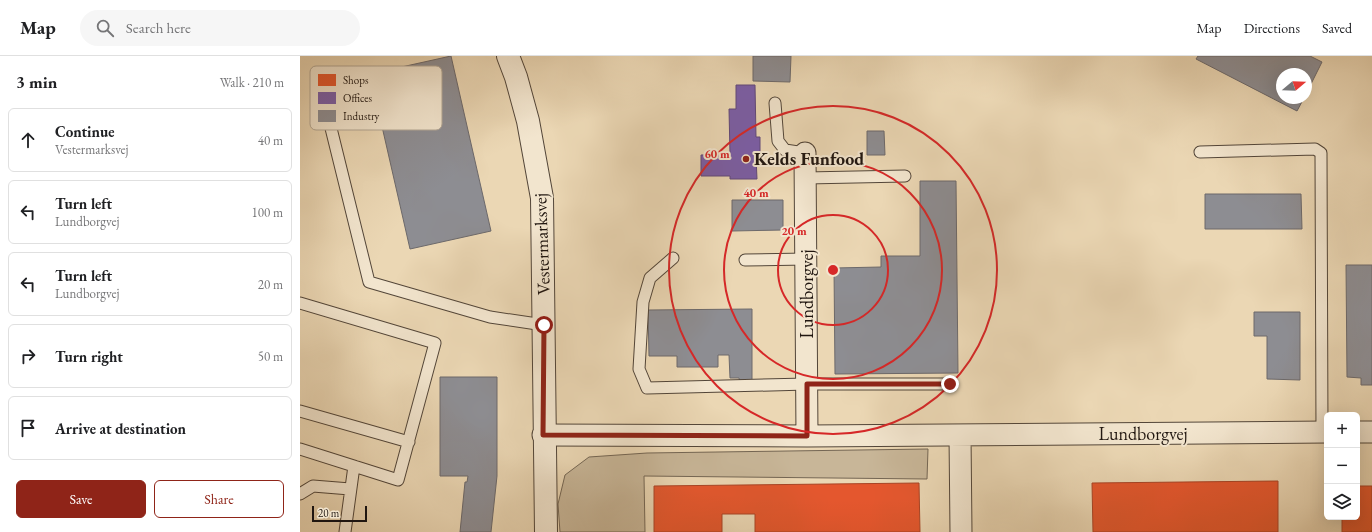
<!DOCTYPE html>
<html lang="en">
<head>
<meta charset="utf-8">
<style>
	body { margin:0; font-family:"EB Garamond",serif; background:#f6f6f6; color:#202124 }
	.controls { position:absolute; right:12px; bottom:12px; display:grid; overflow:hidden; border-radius:6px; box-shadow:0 4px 16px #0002 }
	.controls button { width:36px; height:36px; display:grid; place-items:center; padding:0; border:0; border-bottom:1px solid #e0e0e0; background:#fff; color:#202124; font:20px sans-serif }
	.compass { position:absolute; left:976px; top:12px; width:36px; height:36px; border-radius:50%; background:#fff; box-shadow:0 4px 16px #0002; rotate:71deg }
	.scale { position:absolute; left:12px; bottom:10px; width:55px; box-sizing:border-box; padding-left:4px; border:2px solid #201610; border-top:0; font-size:11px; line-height:14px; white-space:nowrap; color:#201610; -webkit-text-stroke:3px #f2e5ce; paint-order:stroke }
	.stop { position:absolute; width:12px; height:12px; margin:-9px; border:3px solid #8f2418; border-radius:50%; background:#fff }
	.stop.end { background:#8f2418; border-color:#fff; box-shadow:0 1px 4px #0008 }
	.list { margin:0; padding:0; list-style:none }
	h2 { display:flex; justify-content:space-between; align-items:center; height:52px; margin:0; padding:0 16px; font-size:17px }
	h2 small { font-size:13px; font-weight:400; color:#757577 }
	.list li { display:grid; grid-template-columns:26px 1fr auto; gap:12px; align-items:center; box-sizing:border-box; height:64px; margin:0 8px 8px; padding:0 8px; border:1px solid #e0e0e0; border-radius:6px }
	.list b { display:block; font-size:15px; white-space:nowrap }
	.list p { margin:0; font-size:13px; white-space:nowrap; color:#757577 }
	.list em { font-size:13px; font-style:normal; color:#757577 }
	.actions { display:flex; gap:8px; padding:12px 16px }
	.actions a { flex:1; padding:9px 0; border:1px solid #8f2418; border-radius:6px; text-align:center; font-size:14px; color:#8f2418 }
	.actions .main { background:#8f2418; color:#fff }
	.icon { flex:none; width:22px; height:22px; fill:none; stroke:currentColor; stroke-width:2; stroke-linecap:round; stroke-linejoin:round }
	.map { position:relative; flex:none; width:1072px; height:476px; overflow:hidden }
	header { display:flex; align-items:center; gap:24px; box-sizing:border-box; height:56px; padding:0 20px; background:#fff; border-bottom:1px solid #e0e0e0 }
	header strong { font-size:19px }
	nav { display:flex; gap:22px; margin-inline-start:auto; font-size:14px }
	.search { width:280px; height:36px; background:#f6f6f6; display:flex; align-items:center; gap:10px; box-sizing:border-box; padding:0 14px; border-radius:22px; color:#757577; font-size:15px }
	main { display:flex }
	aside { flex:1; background:#fff }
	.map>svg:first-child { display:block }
	.green { fill:#c8b698; stroke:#746654 }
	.shops { fill:#e4572e; stroke:#a94425 }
	.offices { fill:#7b5ea7; stroke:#60487a }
	.industry { fill:#8d8d92; stroke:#6c696b }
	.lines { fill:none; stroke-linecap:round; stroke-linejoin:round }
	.service-casing { stroke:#534639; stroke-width:13 }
	.minor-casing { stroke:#534639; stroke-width:23 }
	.tertiary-casing { stroke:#534639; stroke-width:24 }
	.service { stroke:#f2e5ce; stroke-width:11 }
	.minor { stroke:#f2e5ce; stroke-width:21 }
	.tertiary { stroke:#f2e5ce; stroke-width:22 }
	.route { stroke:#8f2418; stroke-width:5 }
	.ring { fill:none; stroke:#d62828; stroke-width:2 }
	.poi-dot { fill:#8f2418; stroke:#f2e5ce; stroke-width:1.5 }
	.labels { text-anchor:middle; stroke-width:4; stroke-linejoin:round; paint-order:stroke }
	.poi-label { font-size:18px; font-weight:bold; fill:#201610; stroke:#f2e5ce; text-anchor:start }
	.street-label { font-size:18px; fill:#201610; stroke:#f2e5ce }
	.key { fill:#f2e5ce; stroke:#b3a795; stroke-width:1 }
	.key-label { font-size:11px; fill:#201610 }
	.centre { fill:#d62828; stroke:#f2e5ce; stroke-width:2 }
	.ring-label { font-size:12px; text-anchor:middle; font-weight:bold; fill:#d62828; stroke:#f2e5ce; stroke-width:4; stroke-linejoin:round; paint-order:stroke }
</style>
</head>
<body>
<header>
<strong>Map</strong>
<div class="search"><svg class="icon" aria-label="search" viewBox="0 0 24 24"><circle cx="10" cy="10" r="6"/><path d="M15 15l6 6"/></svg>Search here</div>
<nav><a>Map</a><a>Directions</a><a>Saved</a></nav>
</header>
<main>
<aside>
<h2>3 min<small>Walk · 210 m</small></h2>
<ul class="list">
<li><svg class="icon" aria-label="ahead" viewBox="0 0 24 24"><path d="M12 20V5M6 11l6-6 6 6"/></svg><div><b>Continue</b><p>Vestermarksvej</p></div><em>40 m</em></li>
<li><svg class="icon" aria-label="left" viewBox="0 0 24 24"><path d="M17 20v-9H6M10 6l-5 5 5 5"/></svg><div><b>Turn left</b><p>Lundborgvej</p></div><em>100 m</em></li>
<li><svg class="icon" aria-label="left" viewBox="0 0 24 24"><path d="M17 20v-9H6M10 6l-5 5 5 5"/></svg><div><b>Turn left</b><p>Lundborgvej</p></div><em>20 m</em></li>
<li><svg class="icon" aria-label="right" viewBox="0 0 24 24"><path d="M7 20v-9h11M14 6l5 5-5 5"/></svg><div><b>Turn right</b></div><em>50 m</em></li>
<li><svg class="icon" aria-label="arrive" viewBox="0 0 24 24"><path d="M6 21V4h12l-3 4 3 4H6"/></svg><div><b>Arrive at destination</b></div></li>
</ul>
<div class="actions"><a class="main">Save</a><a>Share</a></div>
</aside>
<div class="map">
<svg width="1072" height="476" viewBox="0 0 1072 476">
	<rect width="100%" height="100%" fill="#ebd7b4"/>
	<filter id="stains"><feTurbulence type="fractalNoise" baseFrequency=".005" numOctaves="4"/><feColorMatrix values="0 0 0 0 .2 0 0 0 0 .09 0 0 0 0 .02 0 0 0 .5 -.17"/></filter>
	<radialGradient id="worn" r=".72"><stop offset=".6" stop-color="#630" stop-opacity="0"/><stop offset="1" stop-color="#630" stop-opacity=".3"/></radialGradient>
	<path class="green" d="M628,393L627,423L344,420L345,476H260L258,448L265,419L289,401L347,397Z"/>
	<path class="shops" d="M978,425V476H793L792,427Z
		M619,427L620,476H455V458H422V476H354V430Z
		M1057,430H1072V476H1042V461H1057Z"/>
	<path class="offices" d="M436,29H455L456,81H460V101H456L457,123H430V120H401V99L430,98L429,53H436Z"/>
	<path class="industry" d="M151,0L191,175L110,193L70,18Z
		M453,0H491L490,26L453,25Z
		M898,0H1010L1022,6L1006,38V18H982V42H1004L997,55L896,3Z
		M567,75H584L585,99H567Z
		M620,125H656L658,317L535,318L534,212L581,211V200H620Z
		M905,138H1001L1002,173H905Z
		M432,144H483V174L432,175Z
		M1046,209H1072V329H1061V322L1047,321Z
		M452,253V327H440L439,322H430L429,299H418V311H377V300H349L348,254Z
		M954,256H1000V324L967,323V280H954Z
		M140,321H197V420L191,476H160L165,426H167L168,420H140Z"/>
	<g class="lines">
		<g class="service-casing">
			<path id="service" d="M475,47L478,85L485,94L505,97
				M26,52L69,226L190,261L244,269
				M900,96L1015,93L1021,97L1022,377
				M506,122L605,120
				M373,202L350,222L343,246L339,313L347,332L507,328H650
				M445,204L507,203
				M0,247L135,287L98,424L0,393
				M0,355L109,386
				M0,438L13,430L50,433
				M45,476L54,410"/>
		</g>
		<g class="minor-casing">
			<path id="minor" d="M505,97L507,380
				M1057,376H1072
				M243,379L507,380L1027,376
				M660,379L661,476"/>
		</g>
		<g class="tertiary-casing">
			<path id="tertiary" d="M208,0L216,21L228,65L242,142L246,476"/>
		</g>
		<use href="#service" class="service"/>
		<use href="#minor" class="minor"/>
		<use href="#tertiary" class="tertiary"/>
	</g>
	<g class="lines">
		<path class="route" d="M244,269L243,379L507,380V328H650"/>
	</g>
	<g class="ring">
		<circle cx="533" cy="214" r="55"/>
		<circle cx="533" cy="214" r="109"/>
		<circle cx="533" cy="214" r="164"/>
	</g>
	<circle class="poi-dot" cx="446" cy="103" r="4"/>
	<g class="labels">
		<g class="poi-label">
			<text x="454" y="109">Kelds Funfood</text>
		</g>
		<g class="street-label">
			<text transform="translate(242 188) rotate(-92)" y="6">Vestermarksvej</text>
			<text transform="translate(507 238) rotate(-90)" y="6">Lundborgvej</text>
			<text x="843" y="384">Lundborgvej</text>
		</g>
	</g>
	<rect x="10" y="10" width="132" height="64" rx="6" class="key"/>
	<rect x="18" y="18" width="18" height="12" fill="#e4572e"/>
	<rect x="18" y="36" width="18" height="12" fill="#7b5ea7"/>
	<rect x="18" y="54" width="18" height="12" fill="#8d8d92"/>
	<g class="key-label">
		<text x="43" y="28">Shops</text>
		<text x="43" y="46">Offices</text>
		<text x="43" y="64">Industry</text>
	</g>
	<circle cx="533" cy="214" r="6" class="centre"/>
	<g class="ring-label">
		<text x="417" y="102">60 m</text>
		<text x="456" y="141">40 m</text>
		<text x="494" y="179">20 m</text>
	</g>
	<rect width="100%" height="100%" filter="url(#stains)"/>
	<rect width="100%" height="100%" fill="url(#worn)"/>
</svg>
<div class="controls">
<button>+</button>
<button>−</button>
<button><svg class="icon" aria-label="layers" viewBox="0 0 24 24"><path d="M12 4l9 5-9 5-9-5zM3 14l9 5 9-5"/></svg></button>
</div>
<svg class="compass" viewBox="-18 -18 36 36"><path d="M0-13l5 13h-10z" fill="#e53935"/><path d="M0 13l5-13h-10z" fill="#757577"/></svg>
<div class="scale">20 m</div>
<div class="stop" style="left:244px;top:269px"></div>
<div class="stop end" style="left:650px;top:328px"></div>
</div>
</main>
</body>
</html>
